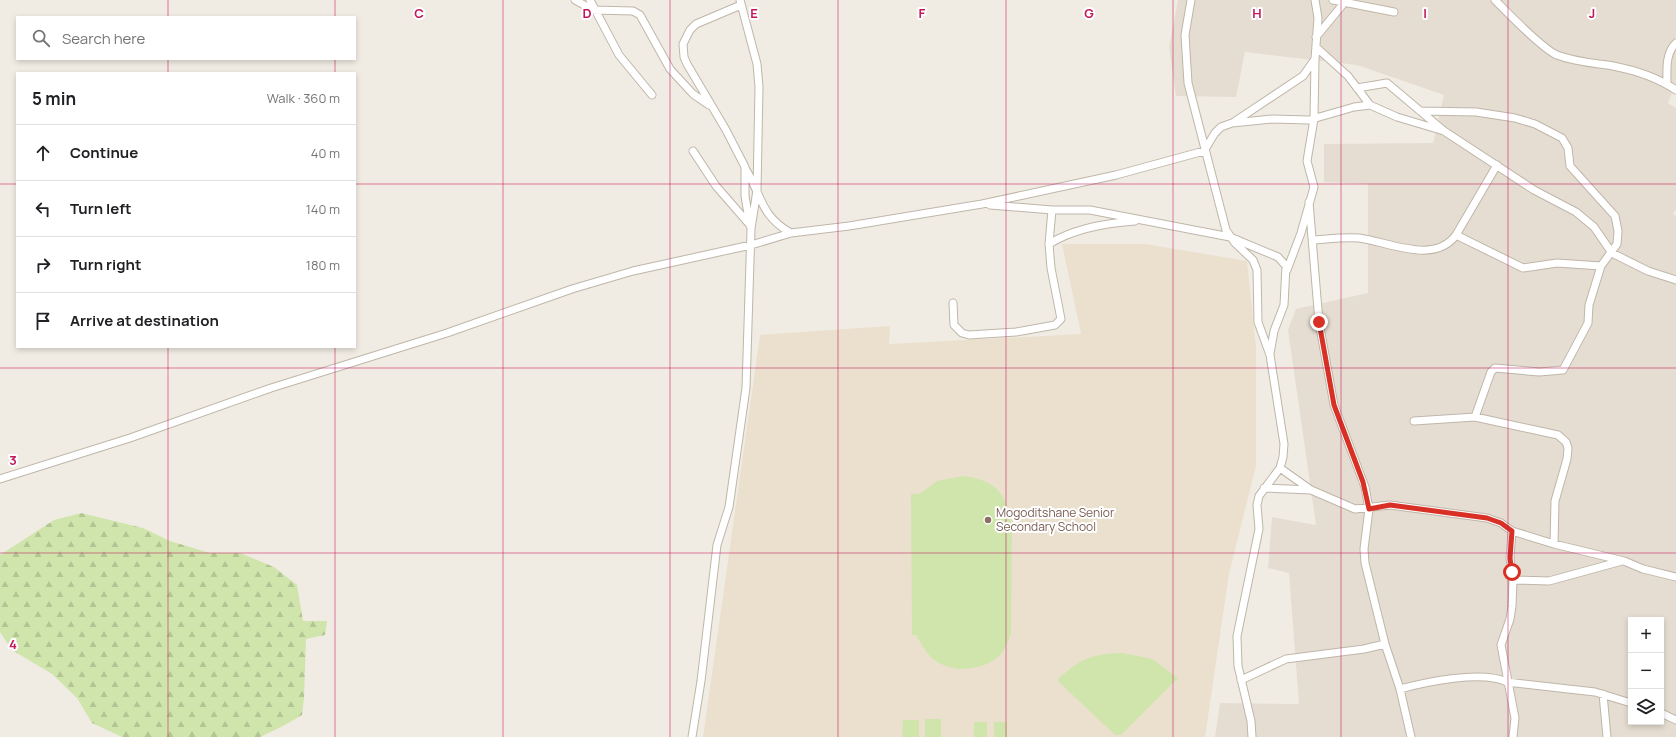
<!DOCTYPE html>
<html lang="en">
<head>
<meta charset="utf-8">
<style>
	body { margin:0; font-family:Manrope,sans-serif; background:#f6f6f6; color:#202124 }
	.controls { position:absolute; right:12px; bottom:12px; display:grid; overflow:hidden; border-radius:0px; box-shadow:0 2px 6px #0003 }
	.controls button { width:36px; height:36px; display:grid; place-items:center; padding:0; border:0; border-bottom:1px solid #e0e0e0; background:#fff; color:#202124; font:20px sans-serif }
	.stop { position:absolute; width:12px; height:12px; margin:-9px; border:3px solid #d93025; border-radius:50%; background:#fff }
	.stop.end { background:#d93025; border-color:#fff; box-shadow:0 1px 4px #0008 }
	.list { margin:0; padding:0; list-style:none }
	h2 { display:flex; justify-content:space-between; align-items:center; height:52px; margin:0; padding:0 16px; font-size:17px }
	h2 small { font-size:13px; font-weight:400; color:#757577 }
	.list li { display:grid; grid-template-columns:26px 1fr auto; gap:12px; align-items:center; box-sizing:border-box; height:56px; padding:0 16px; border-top:1px solid #e0e0e0 }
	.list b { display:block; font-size:15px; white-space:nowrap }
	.list em { font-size:13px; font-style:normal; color:#757577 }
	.icon { flex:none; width:22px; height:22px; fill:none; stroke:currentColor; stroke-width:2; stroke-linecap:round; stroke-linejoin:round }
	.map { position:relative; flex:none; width:1676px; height:737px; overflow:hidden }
	.search { position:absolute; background:#fff; box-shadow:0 2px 6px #0003; left:16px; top:16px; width:340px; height:44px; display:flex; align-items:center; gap:10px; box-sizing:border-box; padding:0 14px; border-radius:0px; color:#757577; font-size:15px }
	.panel { position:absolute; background:#fff; box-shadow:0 2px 6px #0003; left:16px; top:72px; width:340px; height:276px; border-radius:0px }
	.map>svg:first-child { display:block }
	.residential { fill:#e5ddd1; fill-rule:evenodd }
	.education { fill:#eae0cd }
	.forest { fill:url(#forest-firs) }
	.pitch { fill:#cfe5ac }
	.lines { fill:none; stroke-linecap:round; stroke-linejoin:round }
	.minor-casing { stroke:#bfb6a9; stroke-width:9 }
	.minor { stroke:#fff; stroke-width:7 }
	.route { stroke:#d93025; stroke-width:5 }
	.grid { fill:none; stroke:#c2185b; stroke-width:1; stroke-opacity:0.55 }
	.education-dot { fill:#8d6e63; stroke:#fff; stroke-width:1.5 }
	.labels { text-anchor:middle; stroke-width:4; stroke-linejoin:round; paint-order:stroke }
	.education-label { font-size:12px; fill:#785e54; stroke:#fff; text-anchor:start }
	.grid-label { font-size:13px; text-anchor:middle; font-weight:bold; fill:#c2185b; stroke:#fff; stroke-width:4; stroke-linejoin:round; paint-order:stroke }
</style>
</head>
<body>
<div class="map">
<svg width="1676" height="737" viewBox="0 0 1676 737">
	<defs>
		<pattern id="forest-firs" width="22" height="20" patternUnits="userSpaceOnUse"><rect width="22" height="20" fill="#cfe5ac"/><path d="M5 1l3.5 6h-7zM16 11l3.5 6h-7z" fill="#b3c594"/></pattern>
	</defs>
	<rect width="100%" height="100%" fill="#f1ece3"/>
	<path class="residential" d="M1178,0H1676V83L1668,103L1676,108V210L1673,214L1676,216V737H1215L1220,703L1299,704L1289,573L1268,568L1272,517L1316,525L1288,330L1296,309L1368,293V184L1324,182V144L1433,143L1444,95L1357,65L1245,52L1236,97L1176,96L1169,47ZM1631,620H1661V722H1631Z"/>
	<path class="education" d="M1062,244H1145L1247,261L1256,347V466L1229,574L1205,737H703L760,335L890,326L889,344L1081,334Z"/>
	<path class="forest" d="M81,513L143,528L170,541L210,553H240L274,567L297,585L303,621H327L325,635L306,639L304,698L302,715L283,726L260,737H122L92,723L77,698L52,674L12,650L0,632V555L54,520Z"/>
	<path class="pitch" d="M964,476C997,481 1007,494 1012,527L1011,634C1008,641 1005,650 1000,655C985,670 957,673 939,663C928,657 922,645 916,635H912L911,494H920L937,481Z
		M1122,653L1152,659L1178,678L1121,735H1115L1057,680C1081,659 1090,654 1122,653Z
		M925,719H941V737H925Z
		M903,720H919V737H902Z
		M974,722H987V737H974Z
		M994,722H1007V737H994Z"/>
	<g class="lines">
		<g class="minor-casing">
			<path id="minor" d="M575,0L593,10L633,11L640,15L670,69L693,94L709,105
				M590,0L619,55L652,95
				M1191,0L1185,35L1188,83L1226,230L1235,243L1253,260L1257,270L1258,322L1270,355L1284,444L1283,457L1280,468L1259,496L1257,505L1259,529L1237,636L1238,666L1251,721L1252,737
				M1333,0L1394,12
				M1495,0C1508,13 1541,48 1557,55C1575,62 1594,63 1613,66C1634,70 1658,78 1676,90
				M741,5L696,24L690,30L683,44L684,57L687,64L726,130L745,167V196L750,226
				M1316,37L1344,3
				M1317,48L1348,76L1370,105
				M1667,84C1667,71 1665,53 1676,43
				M1357,88L1387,83L1444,131L1534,190L1576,212L1594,227L1612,253L1648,271L1676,280
				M1420,111L1476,112L1515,118L1535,124L1562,138L1568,148L1570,166L1615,216L1618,231L1617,244L1601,266L1589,305L1588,323L1563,370L1539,372L1495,368L1491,372L1475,417
				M1234,122L1303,76L1315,59
				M693,151L716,186L750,225
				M745,168C762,195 760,216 791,233
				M1309,202L1319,322L1334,405L1365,487L1369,509L1364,549L1365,563L1385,644L1400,689L1411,737
				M1052,210H1090L1230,237L1278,257L1286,266L1284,305L1274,331L1270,354
				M1456,235L1523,268L1557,263L1601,266
				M1313,240C1328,239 1344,237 1359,238C1389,242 1434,265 1456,235L1497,165
				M1049,244C1073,229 1106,223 1135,221
				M1287,270L1301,233L1314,187L1307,161L1314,119L1315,59L1318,18L1315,0
				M953,303L954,325L962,333L969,335L1016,332L1055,325L1061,319L1051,268L1049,244L1052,210L990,205
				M1414,421L1475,417L1558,435L1566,442L1568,448L1567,459L1555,501L1554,544
				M1280,468L1311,490L1355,509L1390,505L1487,518L1501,523L1512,531L1554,544L1624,561L1643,569L1676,577
				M0,479L130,438L271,388L447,333L572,289L633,271L751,245L791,233L849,226L982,204L1116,175L1204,151L1215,133L1221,127L1232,123L1272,119L1309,120L1354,107L1370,105L1397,117L1444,131
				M1264,488L1311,490
				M1512,531L1510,558L1513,580L1512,606L1510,619L1501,645L1515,718L1513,737
				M1513,580L1549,581L1622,561
				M1241,680L1286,659L1364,649L1385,644
				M1400,689C1426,682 1482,670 1507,682L1595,692L1631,703
				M1603,694L1607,737
				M1661,713L1676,720
				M692,737L701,681L717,545L729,507L746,388L751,229L757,190L759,87L757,64L740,0"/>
		</g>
		<use href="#minor" class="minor"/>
	</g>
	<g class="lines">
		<path class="route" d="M1319,322L1334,405L1363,482L1369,509L1390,505L1487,518L1501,523L1512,531L1510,558L1512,572"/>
	</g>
	<path class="grid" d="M168,0V17M335,0V17M503,0V737M670,0V737M838,0V737M1006,0V737M1173,0V737M1341,0V737M1508,0V737M168,59V73M335,59V73M0,184H17M355,184H1676M168,347V737M335,347V737M0,368H1676M0,553H1676"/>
	<circle class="education-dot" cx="988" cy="520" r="4"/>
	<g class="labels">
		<g class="education-label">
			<text x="996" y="517">Mogoditshane Senior<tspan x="996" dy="14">Secondary School</tspan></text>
		</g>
	</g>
	<g class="grid-label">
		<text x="419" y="18">C</text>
		<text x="587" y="18">D</text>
		<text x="754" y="18">E</text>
		<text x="922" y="18">F</text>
		<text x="1089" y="18">G</text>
		<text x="1257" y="18">H</text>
		<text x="1425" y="18">I</text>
		<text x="1592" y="18">J</text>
		<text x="13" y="465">3</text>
		<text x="13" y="649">4</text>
	</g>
</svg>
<div class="controls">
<button>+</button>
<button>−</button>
<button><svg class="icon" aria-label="layers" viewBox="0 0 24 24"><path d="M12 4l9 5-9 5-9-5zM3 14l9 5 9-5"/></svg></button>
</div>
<div class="stop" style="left:1512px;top:572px"></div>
<div class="stop end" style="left:1319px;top:322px"></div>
<div class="search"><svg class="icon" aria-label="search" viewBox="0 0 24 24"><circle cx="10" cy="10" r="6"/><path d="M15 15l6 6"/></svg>Search here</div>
<section class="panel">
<h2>5 min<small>Walk · 360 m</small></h2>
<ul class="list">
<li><svg class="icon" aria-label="ahead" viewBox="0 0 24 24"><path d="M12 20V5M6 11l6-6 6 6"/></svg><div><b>Continue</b></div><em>40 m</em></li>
<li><svg class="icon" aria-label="left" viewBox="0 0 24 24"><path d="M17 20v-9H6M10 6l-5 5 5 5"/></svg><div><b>Turn left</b></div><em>140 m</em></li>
<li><svg class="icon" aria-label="right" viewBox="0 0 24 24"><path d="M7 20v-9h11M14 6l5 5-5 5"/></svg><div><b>Turn right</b></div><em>180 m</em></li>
<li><svg class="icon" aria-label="arrive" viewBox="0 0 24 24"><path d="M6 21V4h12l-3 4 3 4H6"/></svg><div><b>Arrive at destination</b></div></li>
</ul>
</section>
</div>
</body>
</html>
